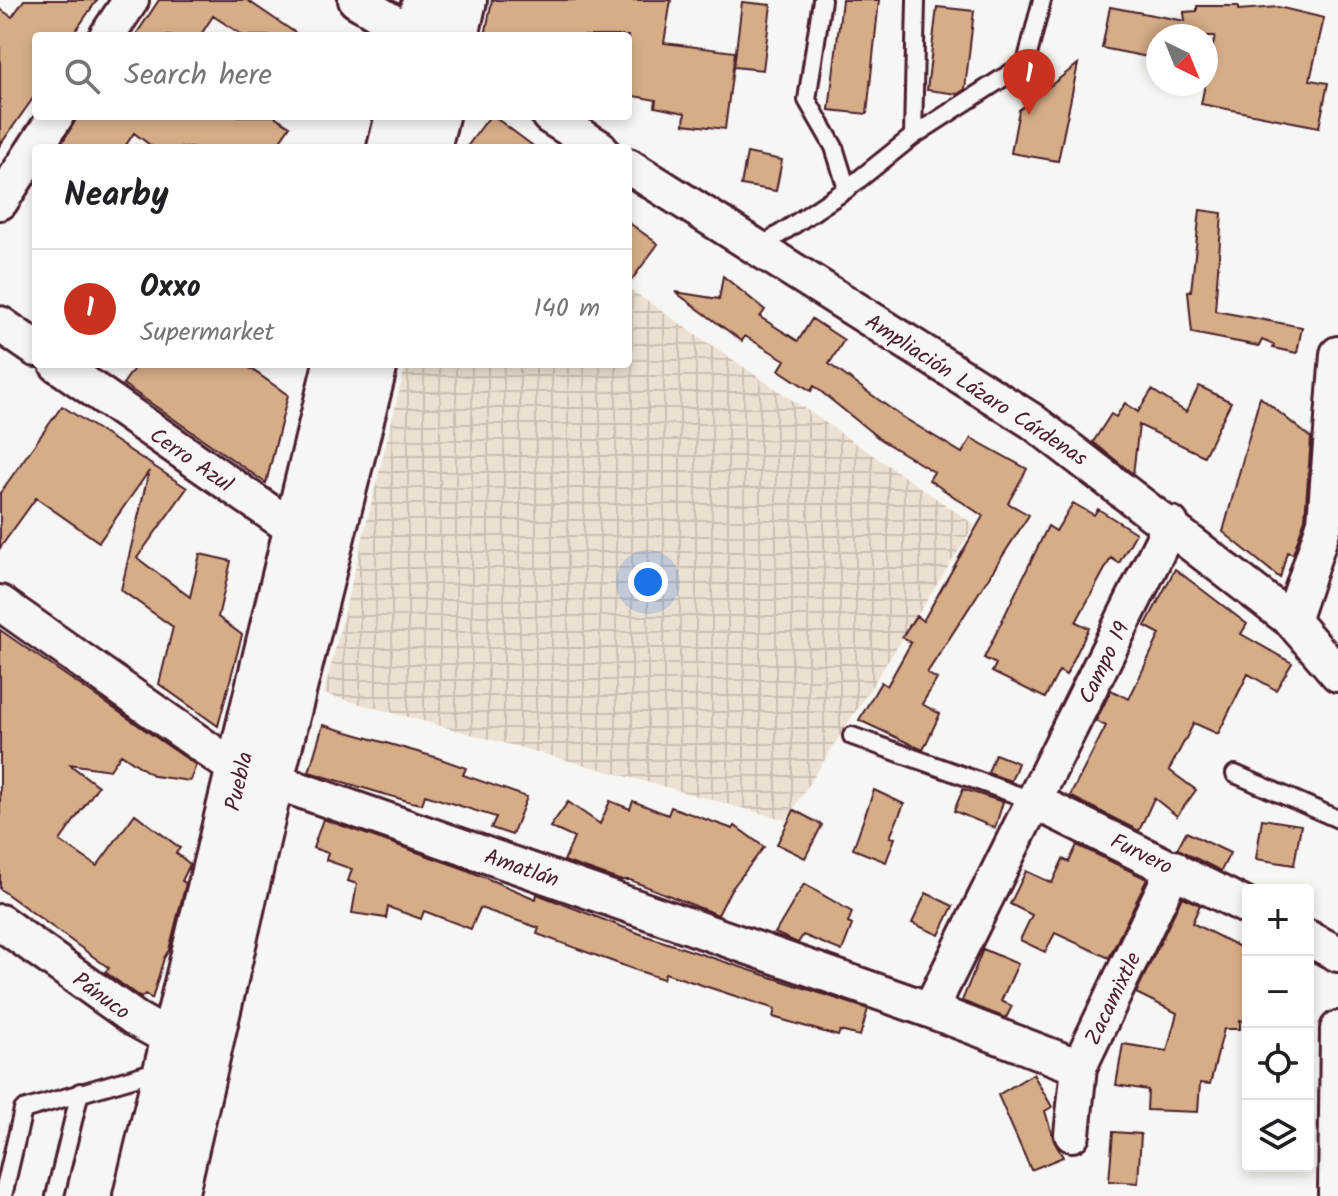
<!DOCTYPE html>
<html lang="en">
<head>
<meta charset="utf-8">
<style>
	body { margin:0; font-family:Kalam,sans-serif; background:#f2f2f2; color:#202124 }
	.controls { position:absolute; right:24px; bottom:24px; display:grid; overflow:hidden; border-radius:8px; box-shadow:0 4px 12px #0003 }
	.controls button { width:72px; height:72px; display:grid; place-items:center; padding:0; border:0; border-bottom:2px solid #e0e0e0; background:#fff; color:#202124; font:40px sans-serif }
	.compass { position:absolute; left:1146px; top:24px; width:72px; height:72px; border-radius:50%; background:#fff; box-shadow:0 4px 12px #0003; rotate:137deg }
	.you { position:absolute; left:648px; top:582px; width:28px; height:28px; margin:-20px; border:6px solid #fff; border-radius:50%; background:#1a73e8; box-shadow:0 0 0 12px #1a73e833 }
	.badge { display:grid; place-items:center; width:52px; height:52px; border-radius:50%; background:#c8321e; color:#fff; font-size:26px; font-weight:700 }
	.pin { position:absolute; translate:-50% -66px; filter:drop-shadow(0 2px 4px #0008) }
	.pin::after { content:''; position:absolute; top:42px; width:28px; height:24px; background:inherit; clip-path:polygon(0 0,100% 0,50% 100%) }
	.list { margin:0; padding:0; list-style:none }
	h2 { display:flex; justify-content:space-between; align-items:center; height:104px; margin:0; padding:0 32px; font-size:34px }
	h2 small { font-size:26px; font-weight:400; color:#757577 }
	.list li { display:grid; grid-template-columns:52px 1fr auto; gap:24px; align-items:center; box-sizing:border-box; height:120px; padding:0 32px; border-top:2px solid #e0e0e0 }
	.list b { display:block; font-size:30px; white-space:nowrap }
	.list p { margin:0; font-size:26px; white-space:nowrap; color:#757577 }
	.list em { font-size:26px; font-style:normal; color:#757577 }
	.icon { flex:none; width:44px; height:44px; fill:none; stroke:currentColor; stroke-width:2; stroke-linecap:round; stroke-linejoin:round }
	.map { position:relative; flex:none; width:1338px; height:1196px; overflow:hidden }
	.search { position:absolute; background:#fff; box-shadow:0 4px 12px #0003; left:32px; top:32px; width:600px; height:88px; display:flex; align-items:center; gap:20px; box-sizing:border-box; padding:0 28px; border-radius:8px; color:#757577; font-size:30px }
	.panel { position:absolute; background:#fff; box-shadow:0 4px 12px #0003; left:32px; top:144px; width:600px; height:224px; border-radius:8px }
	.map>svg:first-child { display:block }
	.industrial { fill:url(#industrial-grid) }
	.building { fill:#d6ad87; stroke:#4a1f2b; stroke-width:2 }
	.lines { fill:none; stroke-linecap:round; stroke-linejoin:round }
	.service-casing { stroke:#4a1f2b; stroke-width:22 }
	.minor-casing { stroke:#4a1f2b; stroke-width:40 }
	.secondary-casing { stroke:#4a1f2b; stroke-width:50 }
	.service { stroke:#f6f6f2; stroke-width:16 }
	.minor { stroke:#f6f6f2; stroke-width:34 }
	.secondary { stroke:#f6f6f2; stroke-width:44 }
	.labels { text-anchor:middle; stroke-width:6; stroke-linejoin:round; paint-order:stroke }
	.street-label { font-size:22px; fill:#4a1f2b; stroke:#f6f6f2 }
</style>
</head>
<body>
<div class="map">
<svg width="1338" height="1196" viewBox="0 0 1338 1196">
	<defs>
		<pattern id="industrial-grid" width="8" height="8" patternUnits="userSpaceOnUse" patternTransform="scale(2)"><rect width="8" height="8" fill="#ece0d2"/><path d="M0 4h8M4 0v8" fill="none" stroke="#ccc0b4"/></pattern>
	</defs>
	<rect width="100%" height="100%" fill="#f6f6f2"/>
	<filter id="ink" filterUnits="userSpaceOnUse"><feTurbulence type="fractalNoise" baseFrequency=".0125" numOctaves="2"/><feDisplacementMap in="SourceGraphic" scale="16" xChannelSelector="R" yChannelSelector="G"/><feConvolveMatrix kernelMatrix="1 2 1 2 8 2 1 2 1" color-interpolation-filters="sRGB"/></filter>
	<g filter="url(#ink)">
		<path class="industrial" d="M628,288L975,525L786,820L324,694L406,364H628Z"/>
		<path class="building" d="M24,0H97L72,36H36V94L0,145V9L12,17Z
			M159,0H247L300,36H244L213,16L200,36H135Z
			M492,0H671L664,43L735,52L725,129L684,124L685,113L655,107L656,100L628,95V36H485Z
			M842,0H879L867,114L829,110Z
			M742,2L771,5L763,70L734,67Z
			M1197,6H1238V10L1278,7L1324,18L1310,80L1328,83L1319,127L1201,104L1215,36H1158V59L1102,48L1110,7L1185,21L1184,12L1197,11Z
			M937,7L974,11L965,89L958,94L927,90Z
			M1078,64L1058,161L1011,153L1019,110Z
			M78,116H274L290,126L275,148H154L134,133L124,148H59Z
			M490,116H493L536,148H466Z
			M747,153L782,160L776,191L741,185Z
			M1200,210L1222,213L1215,311L1302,327L1297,353L1273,348L1274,345L1262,340L1259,346L1192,333L1188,291H1191Z
			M628,222L658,244L628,285Z
			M723,276L765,310L760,317L798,341L812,319L844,340L829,364L901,416L962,453L971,438L1027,469L1008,503L1029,515L927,673L937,679L922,704L940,714L923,750L859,720L881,682L887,686L911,643L902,637L916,616L923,621L983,516L929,480L934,472L881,440L814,386L811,391L779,370L785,360L745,336L742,341L675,292L719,299Z
			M137,364H244L288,395L266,483L123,384Z
			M1199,386L1231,402L1204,456L1139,425L1133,474L1093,442L1111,414L1116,417L1125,403L1138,412L1152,390L1186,412Z
			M1260,397L1311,438L1305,518L1293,554L1287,552L1280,578L1223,532Z
			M62,406L187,488L137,558L190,597L200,554L231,561L218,617L242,635L218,726L159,684L173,627L121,590L149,471L99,542L36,498L0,548V493Z
			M1073,503L1094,515L1098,509L1136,533L1119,563L1111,558L1076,622L1089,628L1066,675L1059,671L1045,698L992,672L996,664L984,658L1048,526L1056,531Z
			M1175,569L1247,624L1241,634L1292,663L1276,690L1248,674L1218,734L1194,723L1169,770L1196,790L1177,816L1154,798L1139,831L1070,796L1106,726L1096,721L1111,690L1129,699L1160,634L1145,626Z
			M0,630L196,765L190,781L154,776L121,754L110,770L69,764L98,786L60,841L97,866L135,814L180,848L176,853L190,864L182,881L186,883L169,950L164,958L152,999L145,994L141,998L105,972L109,968L0,889Z
			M323,725L435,757L466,768L463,775L527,797L512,835L491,828L496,817L425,795L422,804L411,802L309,772Z
			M995,754L1018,763L1011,781L988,773Z
			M963,789L1003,802L995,828L954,811Z
			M874,790L904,804L890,837L895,838L886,862L853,849Z
			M610,801L630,809L633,801L668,815L671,807L733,829L735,826L764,847L730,891L718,915L630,880H619L564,861L574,838L550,827L568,802L600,824Z
			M794,810L822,825L805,858L777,844Z
			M323,819L462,868L536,899L537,894L646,936L868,1009L860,1036L840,1031L838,1036L773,1017L775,1009L665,973L663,979L633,969L537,934L539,928L480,908L471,929L424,911L421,919L388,907L386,918L352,913L357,884L348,881L352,869L326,860L328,853L313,848Z
			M1262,819L1301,825L1294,865L1256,859Z
			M1186,832L1230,853L1221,871L1177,849Z
			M1077,845L1147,879L1109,958L1055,933L1045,952L1020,940L1032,915L1010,904L1026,871L1052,883L1063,859L1069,862Z
			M804,884L852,912L848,923L852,925L842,951L803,935L798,943L775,933Z
			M926,893L953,906L939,935L912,923Z
			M1182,897L1200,905L1192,923L1248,951V1022L1240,1020V1029H1224L1210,1084L1200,1083L1198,1112L1147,1110L1148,1090L1116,1085L1123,1044L1167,1051L1177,1013L1136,993Z
			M983,949L1018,964L1001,1001L1012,1006L1006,1018L962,1001Z
			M1033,1074L1052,1107L1045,1111L1054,1141L1063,1157L1031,1170L998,1095Z
			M1113,1132L1141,1134L1138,1183L1109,1181Z"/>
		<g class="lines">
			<g class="service-casing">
				<path id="service" d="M822,0L807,100L834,147L847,189
					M913,136L916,0
					M759,248L847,189L913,136L1026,63L1042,0
					M852,736L1034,801
					M1235,774L1338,819
					M3,1196L23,1110L163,1069
					M55,1196L80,1092"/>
			</g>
			<g class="minor-casing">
				<path id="minor" d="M356,0L416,36
					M107,36L131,0
					M549,116L600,148
					M628,166L1032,421L1292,621L1338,674
					M0,202L56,116
					M0,324L36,349
					M57,364L314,543
					M0,603L240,772L271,780L930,1010L1079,1067
					M1292,621L1325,522L1338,354
					M1034,801L1248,907
					M0,922L137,1020L195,1052
					M1308,938L1338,954
					M930,1010L1171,524
					M1072,1134L1079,1067L1174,868
					M1336,1196L1338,1029"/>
			</g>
			<g class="secondary-casing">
				<path id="secondary" d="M418,36L425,0
					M456,36L464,0
					M390,148L398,116
					M428,148L436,116
					M136,1196L336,364
					M175,1196L271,780L375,364"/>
			</g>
			<use href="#service" class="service"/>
			<use href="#minor" class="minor"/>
			<use href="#secondary" class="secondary"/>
		</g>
	</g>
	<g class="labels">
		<g class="street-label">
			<text transform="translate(977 389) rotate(33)" y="8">Ampliación Lázaro Cárdenas</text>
			<text transform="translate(192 459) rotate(35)" y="8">Cerro Azul</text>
			<text transform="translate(1103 662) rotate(-64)" y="8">Campo 19</text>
			<text transform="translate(238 781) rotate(-77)" y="8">Puebla</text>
			<text transform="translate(1142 853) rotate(26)" y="8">Furvero</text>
			<text transform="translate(522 867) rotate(19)" y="8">Amatlán</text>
			<text transform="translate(102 995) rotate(36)" y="8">Pánuco</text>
			<text transform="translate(1112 998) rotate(-64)" y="8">Zacamixtle</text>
		</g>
	</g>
</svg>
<div class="controls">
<button>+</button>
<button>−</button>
<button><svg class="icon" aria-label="locate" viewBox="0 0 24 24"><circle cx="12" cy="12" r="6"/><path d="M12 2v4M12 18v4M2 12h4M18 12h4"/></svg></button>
<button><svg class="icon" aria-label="layers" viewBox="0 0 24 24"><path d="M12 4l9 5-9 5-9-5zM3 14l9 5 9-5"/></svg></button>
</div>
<svg class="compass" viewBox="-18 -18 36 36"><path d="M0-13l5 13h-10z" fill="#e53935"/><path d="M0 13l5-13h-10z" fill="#757577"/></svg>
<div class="you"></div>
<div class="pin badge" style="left:1029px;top:115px">1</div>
<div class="search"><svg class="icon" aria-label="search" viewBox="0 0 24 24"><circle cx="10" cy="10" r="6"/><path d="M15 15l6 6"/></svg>Search here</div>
<section class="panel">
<h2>Nearby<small></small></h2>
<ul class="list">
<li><span class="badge">1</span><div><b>Oxxo</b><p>Supermarket</p></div><em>140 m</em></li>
</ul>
</section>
</div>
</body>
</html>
